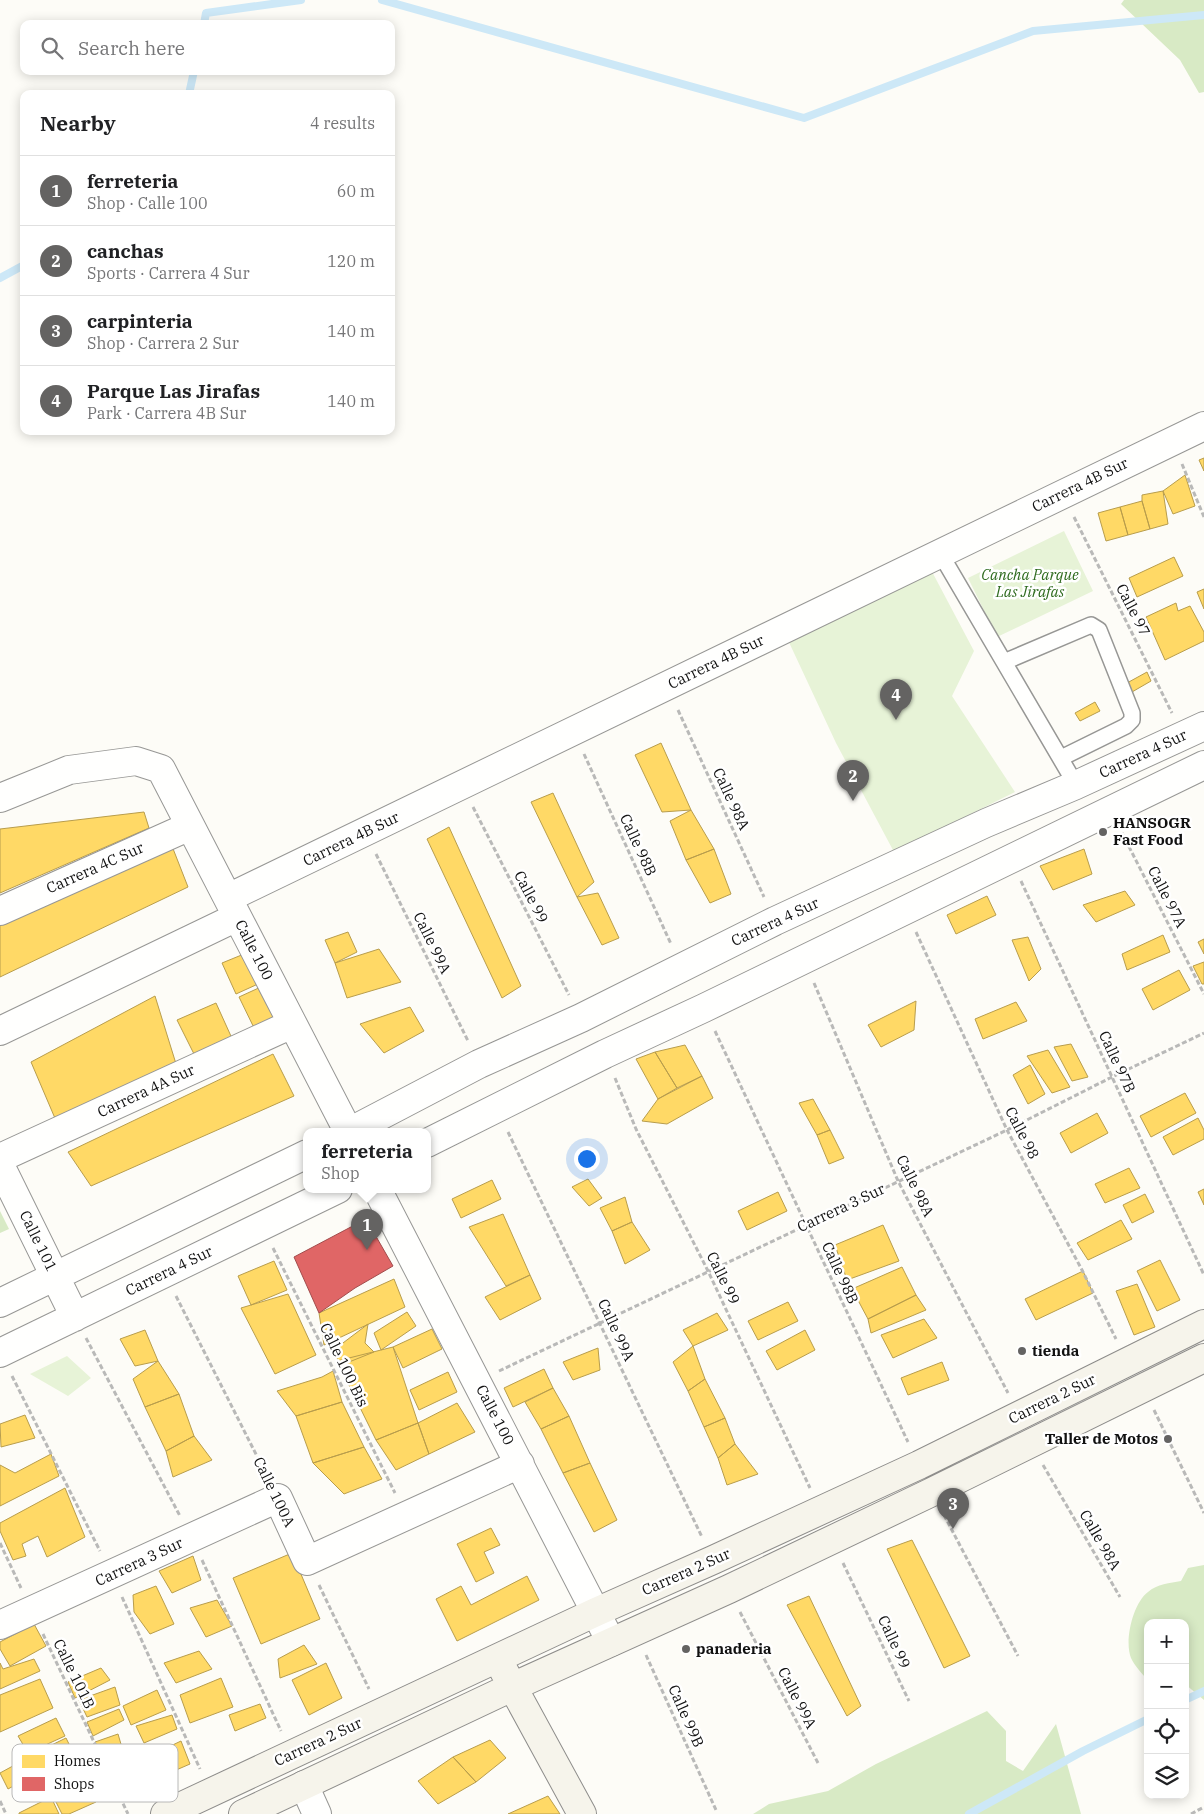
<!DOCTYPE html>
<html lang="en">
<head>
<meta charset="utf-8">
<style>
	body { margin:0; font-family:"IBM Plex Serif",serif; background:#f2f2f2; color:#202124 }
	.controls { position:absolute; right:15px; bottom:15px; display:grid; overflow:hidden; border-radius:10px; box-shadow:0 2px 12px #0003 }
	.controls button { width:45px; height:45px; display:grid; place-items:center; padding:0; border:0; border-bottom:1px solid #e0e0e0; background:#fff; color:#202124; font:25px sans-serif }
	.you { position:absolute; left:586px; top:1158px; width:18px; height:18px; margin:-12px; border:4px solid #fff; border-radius:50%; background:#1a73e8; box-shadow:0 0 0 8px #1a73e833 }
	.badge { display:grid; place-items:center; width:32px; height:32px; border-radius:50%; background:#646362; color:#fff; font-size:16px; font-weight:700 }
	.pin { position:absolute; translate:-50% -41px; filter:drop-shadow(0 1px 2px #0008) }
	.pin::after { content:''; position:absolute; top:26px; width:18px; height:15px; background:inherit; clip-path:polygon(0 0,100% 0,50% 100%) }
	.popup { position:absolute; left:303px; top:1128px; width:128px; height:65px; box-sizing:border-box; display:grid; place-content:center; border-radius:10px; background:#fff; filter:drop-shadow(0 1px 4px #0005); font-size:16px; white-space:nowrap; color:#757577 }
	.popup b { font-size:19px; color:#202124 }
	.popup::after { content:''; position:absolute; left:50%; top:100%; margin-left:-10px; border:10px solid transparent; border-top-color:#fff }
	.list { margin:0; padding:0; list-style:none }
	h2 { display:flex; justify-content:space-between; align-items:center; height:65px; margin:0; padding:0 20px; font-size:21px }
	h2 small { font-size:16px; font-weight:400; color:#757577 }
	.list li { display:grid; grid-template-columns:32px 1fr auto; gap:15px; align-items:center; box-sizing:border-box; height:70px; padding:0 20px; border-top:1px solid #e0e0e0 }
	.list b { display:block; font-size:19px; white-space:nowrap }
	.list p { margin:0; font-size:16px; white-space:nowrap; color:#757577 }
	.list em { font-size:16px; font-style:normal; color:#757577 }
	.icon { flex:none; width:28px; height:28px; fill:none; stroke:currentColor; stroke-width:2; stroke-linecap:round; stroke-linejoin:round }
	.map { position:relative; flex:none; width:1204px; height:1814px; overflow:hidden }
	.search { position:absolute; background:#fff; box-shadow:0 2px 12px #0003; left:20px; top:20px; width:375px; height:55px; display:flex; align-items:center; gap:12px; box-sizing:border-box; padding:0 18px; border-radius:10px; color:#757577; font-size:19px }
	.panel { position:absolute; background:#fff; box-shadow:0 2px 12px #0003; left:20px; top:90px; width:375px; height:345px; border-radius:10px }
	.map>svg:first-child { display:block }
	.green { fill:#e7f3d7 }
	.forest { fill:#d8eac5 }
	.homes { fill:#ffd966; stroke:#b89d4c }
	.shops { fill:#e06666; stroke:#a24c4c }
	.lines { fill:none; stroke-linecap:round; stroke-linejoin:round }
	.stream { stroke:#cde8f7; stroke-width:8 }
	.lane-casing { stroke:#979795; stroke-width:18 }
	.street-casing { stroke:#979795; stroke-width:30 }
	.secondary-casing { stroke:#8e8d8b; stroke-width:30 }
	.path { stroke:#b9b9b8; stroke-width:3; stroke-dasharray:5 2.5; stroke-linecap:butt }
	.lane { stroke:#fffffe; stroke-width:15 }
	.street { stroke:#fffffe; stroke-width:28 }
	.secondary { stroke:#f6f4eb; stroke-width:28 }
	.poi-dot { fill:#646362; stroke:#fff; stroke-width:2 }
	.labels { text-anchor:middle; stroke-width:5; stroke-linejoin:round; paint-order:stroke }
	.street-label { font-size:15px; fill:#111; stroke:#fff }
	.park-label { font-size:15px; font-style:italic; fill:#2f6b1f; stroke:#fff }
	.poi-label { font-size:15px; font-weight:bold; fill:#111; stroke:#fff; text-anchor:start }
	.key { fill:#fff; stroke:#b8b8b8; stroke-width:1 }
	.key-label { font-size:14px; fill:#111 }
</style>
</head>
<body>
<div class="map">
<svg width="1204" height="1814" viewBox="0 0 1204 1814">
	<rect width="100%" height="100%" fill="#fdfcf7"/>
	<path class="green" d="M1064,531L1093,591L997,637L968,578Z
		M929,566L974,651L952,696L1015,792L894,852L836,743L787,638Z
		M67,1356L91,1378L68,1396L30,1374Z"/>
	<path class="forest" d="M1124,0H1204V92L1199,93L1180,60L1121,4Z
		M0,1211L9,1229L0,1233Z
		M1204,1565V1700L1185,1684V1623H1148V1680C1143,1675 1134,1665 1131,1658C1124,1641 1133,1603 1148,1592C1157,1584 1170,1583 1181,1581L1188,1568Z
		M987,1711L1006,1731V1761L1023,1771L1056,1724L1081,1814H753L769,1804L828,1791L876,1764Z"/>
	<path class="homes" d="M1204,458V471L1199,460Z
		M1185,475L1195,506L1173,514L1163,491Z
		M1163,491L1168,524L1150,529L1142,501V495Z
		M1142,501L1150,529L1128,535L1120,507Z
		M1120,507L1128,535L1106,541L1098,513Z
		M1174,557L1183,576L1137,597L1129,578Z
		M1204,589V609L1197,592Z
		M1176,603L1178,611L1190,606L1204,632V641L1165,660L1146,617Z
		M1147,672L1151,681L1132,692L1127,683Z
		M1095,702L1100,711L1080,721L1075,713Z
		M661,743L691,810L662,812L635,755Z
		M553,793L594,882L577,897L531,802Z
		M691,810L714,849L686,860L670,821Z
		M144,812L149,828L0,893V829Z
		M449,827L521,986L502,998L427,839Z
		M170,841L188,887L0,977V918Z
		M714,849L731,894L710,903L686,860Z
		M1084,849L1092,874L1053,890L1040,866Z
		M1125,891L1135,905L1096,922L1083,905Z
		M598,893L619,938L602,945L577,897Z
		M987,896L996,915L956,934L947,915Z
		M348,932L357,952L335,963L325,940Z
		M1163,935L1170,952L1127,970L1122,954Z
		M1028,937L1041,969L1029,981L1012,940Z
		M1204,939V954L1198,942Z
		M379,949L401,982L347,998L335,963Z
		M244,954L258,984L236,994L222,963Z
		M1204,962V984H1202L1193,966Z
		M1179,970L1190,990L1153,1010L1142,989Z
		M263,986L281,1022L257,1034L239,997Z
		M155,996L177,1067L60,1130L31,1062Z
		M916,1001L914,1030L881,1047L868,1025Z
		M1016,1002L1027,1021L983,1039L975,1019Z
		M216,1003L235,1045L198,1062L177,1020Z
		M410,1007L424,1031L384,1053L360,1024Z
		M1071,1044L1088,1077L1072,1081L1054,1047Z
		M685,1045L702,1076L677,1088L655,1052Z
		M1048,1050L1070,1087L1052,1093L1027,1056Z
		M655,1052L677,1088L658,1099L636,1059Z
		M273,1054L294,1096L91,1186L68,1152Z
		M1030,1065L1045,1094L1028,1104L1013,1075Z
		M702,1076L713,1098L667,1124L642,1121L658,1099Z
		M1185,1093L1196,1113L1151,1137L1140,1116Z
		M813,1099L830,1130L817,1135L799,1103Z
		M1097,1113L1108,1133L1071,1153L1060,1133Z
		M1198,1118L1204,1130V1139L1173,1155L1163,1137Z
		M830,1130L844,1158L829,1164L817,1135Z
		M1129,1168L1140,1188L1105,1203L1095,1184Z
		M588,1179L602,1198L589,1206L572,1187Z
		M492,1180L501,1199L461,1218L452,1199Z
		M1204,1189V1205L1198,1192Z
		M778,1192L787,1211L747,1230L738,1211Z
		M1145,1194L1154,1212L1132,1223L1123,1205Z
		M625,1197L632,1222L612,1231L600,1208Z
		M503,1214L530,1275L506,1286L469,1227Z
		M1121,1220L1132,1239L1088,1260L1077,1243Z
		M632,1222L650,1250L625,1264L612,1231Z
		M883,1225L899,1261L847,1280L835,1245Z
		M1160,1260L1180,1300L1157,1311L1137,1271Z
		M274,1261L287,1290L251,1305L238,1276Z
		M902,1267L916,1295L868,1319L852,1289Z
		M1083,1271L1093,1293L1036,1320L1025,1299Z
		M530,1275L541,1299L500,1320L485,1297Z
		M394,1279L405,1307L324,1345L319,1313Z
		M1137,1284L1155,1327L1134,1335L1116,1291Z
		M288,1294L316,1355L275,1374L241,1308Z
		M916,1295L926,1310L871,1333L868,1319Z
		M788,1302L798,1321L758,1340L748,1321Z
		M407,1312L416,1326L381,1350L374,1333Z
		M717,1313L728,1330L693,1346L683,1330Z
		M924,1319L937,1338L893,1358L881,1335Z
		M368,1324L365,1343L374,1352L339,1366L335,1349Z
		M432,1329L442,1349L403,1368L393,1347Z
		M145,1330L158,1361L135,1366L120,1339Z
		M805,1330L815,1350L777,1370L766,1351Z
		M693,1346L705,1379L688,1391L673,1362Z
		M393,1347L418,1423L376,1440L337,1361Z
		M598,1348L600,1370L573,1380L563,1362Z
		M158,1361L179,1394L145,1407L133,1379Z
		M942,1362L949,1380L908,1395L901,1378Z
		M544,1369L553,1388L513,1407L504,1388Z
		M333,1371L342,1402L296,1416L277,1391L322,1377Z
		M448,1372L457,1392L419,1410L410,1390Z
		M705,1379L725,1418L704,1427L688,1391Z
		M553,1388L569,1416L541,1429L525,1402Z
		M179,1394L194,1436L166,1451L145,1407Z
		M342,1402L364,1447L313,1463L296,1416Z
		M457,1403L475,1432L429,1454L418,1423Z
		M25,1415L35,1438L1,1447L0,1424Z
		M569,1416L590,1463L563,1473L541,1429Z
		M725,1418L735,1444L718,1458L704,1427Z
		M418,1423L429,1454L396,1470L376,1440Z
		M194,1436L212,1460L173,1477L166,1451Z
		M735,1444L758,1474L727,1485L718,1458Z
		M364,1447L382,1479L344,1494L313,1463Z
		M51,1454L59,1476L0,1506V1465L15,1473Z
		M590,1463L617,1520L594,1532L563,1473Z
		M65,1488L85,1537L47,1557L38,1536L22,1544L26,1556L13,1560L0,1531V1523Z
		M491,1528L500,1545L484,1552L494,1573L476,1582L457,1544Z
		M912,1540L970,1656L944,1668L887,1549Z
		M292,1553L320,1619L261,1644L233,1578Z
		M193,1556L201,1580L172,1593L159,1571Z
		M527,1576L539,1600L457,1641L436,1599L461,1586L471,1605Z
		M156,1586L174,1624L150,1634L134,1612L133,1595Z
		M809,1596L861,1706L847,1716L787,1605Z
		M217,1600L232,1626L206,1637L190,1608Z
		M34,1624L46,1646L10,1666L0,1649V1642Z
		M304,1645L317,1664L280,1678L278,1659Z
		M199,1651L212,1669L176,1683L164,1663Z
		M34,1659L40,1671L0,1689V1663L3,1669Z
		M326,1663L342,1698L309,1715L292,1680Z
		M101,1668L110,1680L75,1698L68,1682Z
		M221,1678L233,1707L190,1723L180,1695Z
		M40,1679L53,1708L0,1732V1695Z
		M115,1687L120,1705L87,1717L79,1700Z
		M157,1690L166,1710L131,1725L123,1706Z
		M260,1704L266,1718L235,1731L229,1715Z
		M119,1709L124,1720L93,1736L87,1722Z
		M172,1715L177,1729L144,1743L136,1726Z
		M56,1718L65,1736L28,1753L18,1736Z
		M118,1734L123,1751L104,1760L95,1742Z
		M66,1738L75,1756L38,1773L29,1756Z
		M490,1740L506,1758L476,1782L453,1757Z
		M181,1741L190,1764L144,1784L137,1762Z
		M453,1757L476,1782L438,1804L418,1781Z
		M77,1760L87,1780L59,1794L49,1773Z
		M22,1761L30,1777L8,1789L0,1773Z
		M86,1783L96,1802L69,1814H62L54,1798Z
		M548,1796L560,1814H508Z
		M51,1797L59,1814H19V1813Z"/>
	<path class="shops" d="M366,1219L393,1266L355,1288L319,1313L294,1257Z"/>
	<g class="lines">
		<path class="stream" d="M382,0L804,118L1033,31L1204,15
			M204,24L206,13L301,0
			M189,94L194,71
			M0,278L24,265
			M1185,1700L1204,1691
			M969,1814L1083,1751L1148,1719"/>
		<g class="lane-casing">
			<path id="lane" d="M940,553L1076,785
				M1004,662L1091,625L1099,630L1132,713V720L1126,726L1061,758"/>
		</g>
		<g class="street-casing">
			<path id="street" d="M0,798L69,770L136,761L161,769L348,1131
				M228,898L1204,426
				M0,911L190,826
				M0,1031L237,917
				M351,1131L479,1064L581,1018L775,921L986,823L1076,785L1204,726
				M427,1143L605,1054L704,1008L1204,765
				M0,1158L292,1024
				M0,1165L75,1317
				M377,1189L611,1642
				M0,1303L307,1154
				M0,1353L338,1189
				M0,1625L278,1498L307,1561L520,1464
				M304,1785L317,1814"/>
		</g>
		<g class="secondary-casing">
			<path id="secondary" d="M504,1671L582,1814
				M165,1814L596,1612L713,1560L919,1465L1204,1324
				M243,1814L512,1687L729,1589L932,1492L1204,1358"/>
		</g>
		<path class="path" d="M1182,464L1204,517
			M1074,517L1172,713
			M678,710L764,897
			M584,754L671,944
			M473,807L569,995
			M1122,833L1204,994
			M376,854L468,1041
			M1021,881L1204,1275
			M916,932L1007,1130L1082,1270L1116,1339
			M814,983L898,1181L1008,1393
			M715,1031L908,1442
			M615,1078L636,1129L708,1271L810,1488
			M508,1132L702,1537
			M273,1248L395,1493
			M176,1296L267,1476
			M86,1338L180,1516
			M499,1371L1007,1130L1112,1077L1204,1033
			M12,1376L100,1551
			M1154,1410L1204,1513
			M1043,1465L1120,1597
			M944,1515L1018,1656
			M0,1543L21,1588
			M202,1560L281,1731
			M843,1563L909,1701
			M319,1585L369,1689
			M122,1597L200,1769
			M740,1612L818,1763
			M43,1634L128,1814
			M646,1655L716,1810
			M0,1801L6,1814
			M1191,1814L1204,1807"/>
		<use href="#lane" class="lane"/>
		<use href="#street" class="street"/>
		<use href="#secondary" class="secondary"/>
	</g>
	<g class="poi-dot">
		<circle cx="1103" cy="832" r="5"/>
		<circle cx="1022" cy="1351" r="5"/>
		<circle cx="1168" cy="1439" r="5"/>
		<circle cx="686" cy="1649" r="5"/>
	</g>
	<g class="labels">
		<g class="street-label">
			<text transform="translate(1080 485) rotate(-26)" y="5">Carrera 4B Sur</text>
			<text transform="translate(1133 610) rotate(63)" y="5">Calle 97</text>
			<text transform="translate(716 662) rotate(-26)" y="5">Carrera 4B Sur</text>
			<text transform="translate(1143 754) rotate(-25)" y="5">Carrera 4 Sur</text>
			<text transform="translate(731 799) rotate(65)" y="5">Calle 98A</text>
			<text transform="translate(351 839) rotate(-26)" y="5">Carrera 4B Sur</text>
			<text transform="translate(638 845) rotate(65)" y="5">Calle 98B</text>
			<text transform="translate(95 868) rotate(-24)" y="5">Carrera 4C Sur</text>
			<text transform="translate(531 897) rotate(63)" y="5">Calle 99</text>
			<text transform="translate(1167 897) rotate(63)" y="5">Calle 97A</text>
			<text transform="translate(775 922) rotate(-25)" y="5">Carrera 4 Sur</text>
			<text transform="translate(432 943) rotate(64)" y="5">Calle 99A</text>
			<text transform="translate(254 950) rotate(63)" y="5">Calle 100</text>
			<text transform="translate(1117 1062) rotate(65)" y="5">Calle 97B</text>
			<text transform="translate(146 1091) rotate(-25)" y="5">Carrera 4A Sur</text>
			<text transform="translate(1022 1133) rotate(63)" y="5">Calle 98</text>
			<text transform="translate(915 1186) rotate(64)" y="5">Calle 98A</text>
			<text transform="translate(841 1208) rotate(-25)" y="5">Carrera 3 Sur</text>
			<text transform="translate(38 1241) rotate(64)" y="5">Calle 101</text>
			<text transform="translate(169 1271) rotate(-26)" y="5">Carrera 4 Sur</text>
			<text transform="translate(840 1273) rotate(65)" y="5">Calle 98B</text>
			<text transform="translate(723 1278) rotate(64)" y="5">Calle 99</text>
			<text transform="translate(616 1330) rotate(65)" y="5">Calle 99A</text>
			<text transform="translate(344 1365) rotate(64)" y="5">Calle 100 Bis</text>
			<text transform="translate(1052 1399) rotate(-26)" y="5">Carrera 2 Sur</text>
			<text transform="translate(495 1415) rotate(63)" y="5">Calle 100</text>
			<text transform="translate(274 1492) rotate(64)" y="5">Calle 100A</text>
			<text transform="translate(1100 1540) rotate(60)" y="5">Calle 98A</text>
			<text transform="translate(139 1562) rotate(-25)" y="5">Carrera 3 Sur</text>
			<text transform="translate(686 1572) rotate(-24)" y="5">Carrera 2 Sur</text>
			<text transform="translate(894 1642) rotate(65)" y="5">Calle 99</text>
			<text transform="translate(74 1674) rotate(64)" y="5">Calle 101B</text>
			<text transform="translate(797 1698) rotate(63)" y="5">Calle 99A</text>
			<text transform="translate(686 1716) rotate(66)" y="5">Calle 99B</text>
			<text transform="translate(318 1742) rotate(-25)" y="5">Carrera 2 Sur</text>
		</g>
		<g class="park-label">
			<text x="1030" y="580">Cancha Parque<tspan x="1030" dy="17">Las Jirafas</tspan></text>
		</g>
		<g class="poi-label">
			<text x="1113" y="828">HANSOGR<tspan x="1113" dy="17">Fast Food</tspan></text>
			<text x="1032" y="1356">tienda</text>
			<text x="1158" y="1444" text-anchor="end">Taller de Motos</text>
			<text x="696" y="1654">panaderia</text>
		</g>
	</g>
	<rect x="12" y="1744" width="166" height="58" rx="8" class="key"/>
	<rect x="22" y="1755" width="23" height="13" fill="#ffd966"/>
	<rect x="22" y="1777" width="23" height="14" fill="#e06666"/>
	<g class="key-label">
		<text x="54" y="1766">Homes</text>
		<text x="54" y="1789">Shops</text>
	</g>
</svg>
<div class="controls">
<button>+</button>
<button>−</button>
<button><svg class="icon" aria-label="locate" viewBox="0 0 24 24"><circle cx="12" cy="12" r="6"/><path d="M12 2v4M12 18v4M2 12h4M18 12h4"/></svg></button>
<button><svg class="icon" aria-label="layers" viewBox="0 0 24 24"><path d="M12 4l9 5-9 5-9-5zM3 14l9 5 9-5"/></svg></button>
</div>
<div class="you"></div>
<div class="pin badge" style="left:367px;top:1250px">1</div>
<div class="popup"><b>ferreteria</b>Shop</div>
<div class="pin badge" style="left:853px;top:801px">2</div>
<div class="pin badge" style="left:953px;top:1529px">3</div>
<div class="pin badge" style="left:896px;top:720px">4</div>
<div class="search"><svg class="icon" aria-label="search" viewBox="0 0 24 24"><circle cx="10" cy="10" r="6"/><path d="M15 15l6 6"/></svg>Search here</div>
<section class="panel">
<h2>Nearby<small>4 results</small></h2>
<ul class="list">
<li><span class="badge">1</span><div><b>ferreteria</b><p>Shop · Calle 100</p></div><em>60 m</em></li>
<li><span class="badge">2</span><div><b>canchas</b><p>Sports · Carrera 4 Sur</p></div><em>120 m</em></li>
<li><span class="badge">3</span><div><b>carpinteria</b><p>Shop · Carrera 2 Sur</p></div><em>140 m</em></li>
<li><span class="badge">4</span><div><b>Parque Las Jirafas</b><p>Park · Carrera 4B Sur</p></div><em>140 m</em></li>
</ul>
</section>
</div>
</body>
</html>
